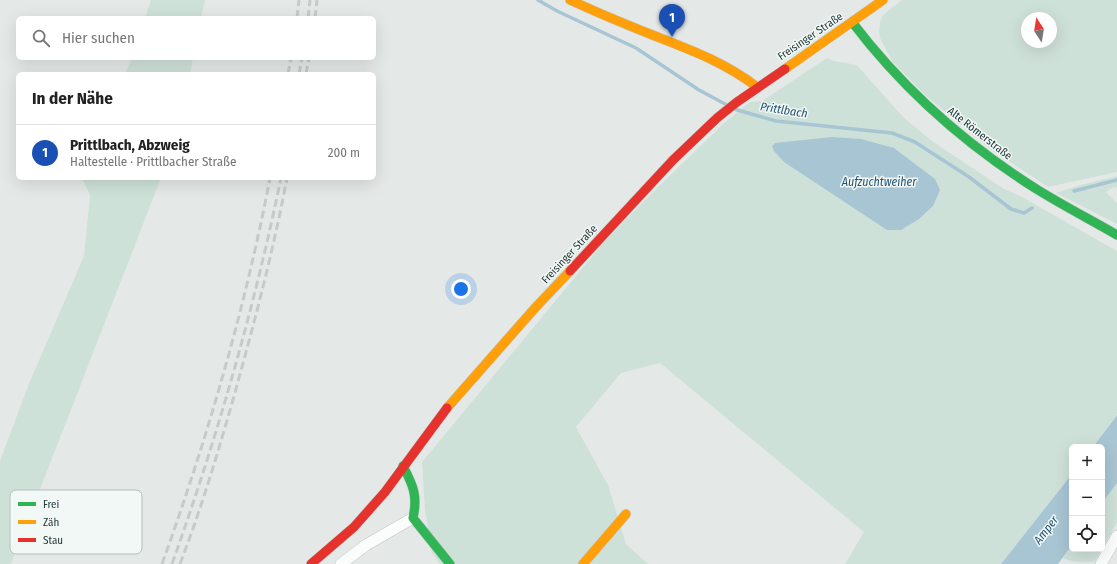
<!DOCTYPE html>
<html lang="de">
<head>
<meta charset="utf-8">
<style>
	body { margin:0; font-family:"Fira Sans Condensed",sans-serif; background:#f6f6f6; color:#222 }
	.controls { position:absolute; right:12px; bottom:12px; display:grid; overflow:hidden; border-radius:6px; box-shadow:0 4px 16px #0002 }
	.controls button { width:36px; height:36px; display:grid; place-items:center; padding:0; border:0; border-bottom:1px solid #e0e0e0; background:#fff; color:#222; font:20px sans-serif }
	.compass { position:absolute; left:1021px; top:12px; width:36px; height:36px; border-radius:50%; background:#fff; box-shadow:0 4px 16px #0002; rotate:348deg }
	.you { position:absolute; left:461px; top:289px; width:14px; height:14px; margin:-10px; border:3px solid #fff; border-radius:50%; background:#1a73e8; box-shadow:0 0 0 6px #1a73e833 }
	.badge { display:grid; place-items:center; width:26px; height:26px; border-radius:50%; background:#db2777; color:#fff; font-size:13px; font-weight:700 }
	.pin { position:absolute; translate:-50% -33px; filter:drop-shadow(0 1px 2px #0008) }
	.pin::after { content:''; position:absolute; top:21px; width:14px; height:12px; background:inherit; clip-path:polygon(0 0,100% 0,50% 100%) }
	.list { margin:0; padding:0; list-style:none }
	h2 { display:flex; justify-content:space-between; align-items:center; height:52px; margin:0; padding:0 16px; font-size:17px }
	h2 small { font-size:13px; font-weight:400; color:#767676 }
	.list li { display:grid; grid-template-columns:26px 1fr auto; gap:12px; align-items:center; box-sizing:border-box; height:56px; padding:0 16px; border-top:1px solid #e0e0e0 }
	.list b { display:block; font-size:15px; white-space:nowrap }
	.list p { margin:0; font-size:13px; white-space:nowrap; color:#767676 }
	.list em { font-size:13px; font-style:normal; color:#767676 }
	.icon { flex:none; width:22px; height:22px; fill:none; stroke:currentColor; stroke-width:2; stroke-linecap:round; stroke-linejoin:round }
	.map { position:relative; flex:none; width:1117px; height:564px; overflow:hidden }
	.search { position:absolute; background:#fff; box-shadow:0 4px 16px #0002; left:16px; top:16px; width:360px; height:44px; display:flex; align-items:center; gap:10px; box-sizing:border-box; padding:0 14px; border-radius:6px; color:#767676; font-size:15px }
	.panel { position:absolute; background:#fff; box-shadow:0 4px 16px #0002; left:16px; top:72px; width:360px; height:108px; border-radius:6px }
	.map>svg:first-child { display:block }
	.green { fill:#cee1d8; fill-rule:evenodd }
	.water { fill:#a8c5d4 }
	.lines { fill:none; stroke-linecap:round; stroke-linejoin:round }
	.stream { stroke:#a8c5d4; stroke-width:3.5 }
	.street-casing { stroke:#c1c6c5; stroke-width:12 }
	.fast-casing { stroke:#c0c6c5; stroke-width:10 }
	.slow-casing { stroke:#c0c6c5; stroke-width:10 }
	.jam-casing { stroke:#c0c6c5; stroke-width:10 }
	.street { stroke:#fbfcfc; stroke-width:11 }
	.fast { stroke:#30b455; stroke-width:9 }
	.slow { stroke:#ff9f0a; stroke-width:9 }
	.jam { stroke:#e5322d; stroke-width:9 }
	.rail { stroke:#c7caca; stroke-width:3; stroke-dasharray:8 4; stroke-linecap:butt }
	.labels { text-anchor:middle; stroke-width:3; stroke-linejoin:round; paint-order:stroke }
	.street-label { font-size:11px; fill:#233a39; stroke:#f2f8f6 }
	.water-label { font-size:12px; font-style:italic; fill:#225372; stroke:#f2f8f6 }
	.key { fill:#f2f8f6; stroke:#b4bfbd; stroke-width:1 }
	.key-label { font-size:11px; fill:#233a39 }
</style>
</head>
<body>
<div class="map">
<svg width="1117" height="564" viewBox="0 0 1117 564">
	<rect width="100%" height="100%" fill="#e4e9e8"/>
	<path class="green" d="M151,0H205L201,18H145Z
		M902,0H1117V172L1048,187L989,148L925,95L892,61L880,38L879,30L880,22L883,15ZM1027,18H1051V42H1027Z
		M132,58H193L190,74H125Z
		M827,58L834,61L857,65L903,117L932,141L1004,189L1022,197L1117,251V414L1093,447H1072V474L1001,564H845L864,532L660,363L621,373L576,427L608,485L626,544L648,564H440L432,553L425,510L422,462L605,241L657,188L723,124L750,102L762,101Z
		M1117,176V187L1112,188L1106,192L1117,203V224L1056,193L1080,185Z
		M82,178H161L11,564H0V461L28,386L84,256L90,195Z
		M1117,483V522L1102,549V503Z
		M1072,545V549H1102L1095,561C1084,563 1074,563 1063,558Z"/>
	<path class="water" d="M832,137L861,139L894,148L935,179L940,190L933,206L919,219L901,230H887L784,162L774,151L772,146L775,143Z
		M1117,415V483L1102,503V447H1093Z
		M1072,474V545L1058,564H1001Z"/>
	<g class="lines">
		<path class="stream" d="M538,0L557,11L636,48L699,90L727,105
			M734,109L776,121L892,133L915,142L969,177L1011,209L1024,213L1032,208
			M1074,191L1117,180"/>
		<g class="street-casing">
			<path id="street" d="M341,564L366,545L413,518
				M1101,564L1117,536"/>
		</g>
		<g class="fast-casing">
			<path id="fast" d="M852,22C903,89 966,145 1038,190C1064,206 1091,220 1117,235
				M403,466C413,485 418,496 413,518L450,564"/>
		</g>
		<g class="slow-casing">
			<path id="slow" d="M570,0C598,13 627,25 655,36C691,50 726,63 757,87
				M785,69L883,0
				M447,408L535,308L570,271
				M583,564L626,514"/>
		</g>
		<g class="jam-casing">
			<path id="jam" d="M570,271L673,160L717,118L737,102L785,69
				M311,564L354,527L385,492L447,408"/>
		</g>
		<use href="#street" class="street"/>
		<use href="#fast" class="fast"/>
		<use href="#slow" class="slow"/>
		<use href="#jam" class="jam"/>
		<path class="rail" d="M297,18L299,0
			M308,18L310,0
			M315,18L317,0
			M288,74L291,58
			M299,74L302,58
			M306,74L309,58
			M162,564C207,439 245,309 270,178
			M172,564C217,438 254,309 281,178
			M180,564C201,509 218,453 234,396C254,324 273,252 287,178"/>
	</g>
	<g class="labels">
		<g class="street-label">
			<text transform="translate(810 36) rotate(-34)" y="4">Freisinger Straße</text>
			<text transform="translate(980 133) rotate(38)" y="4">Alte Römerstraße</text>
			<text transform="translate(569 254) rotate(-47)" y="4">Freisinger Straße</text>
		</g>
		<g class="water-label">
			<text transform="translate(784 110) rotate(9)" y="4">Prittlbach</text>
			<text x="879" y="186">Aufzuchtweiher</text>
			<text transform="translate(1046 530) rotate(-52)" y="4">Amper</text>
		</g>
	</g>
	<rect x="10" y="490" width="132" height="64" rx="6" class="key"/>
	<rect x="18" y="502" width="18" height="4" fill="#30b455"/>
	<rect x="18" y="520" width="18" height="4" fill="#ff9f0a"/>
	<rect x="18" y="538" width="18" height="4" fill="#e5322d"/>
	<g class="key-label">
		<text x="43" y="508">Frei</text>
		<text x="43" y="526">Zäh</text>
		<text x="43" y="544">Stau</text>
	</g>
</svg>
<div class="controls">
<button>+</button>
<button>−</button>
<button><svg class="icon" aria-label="locate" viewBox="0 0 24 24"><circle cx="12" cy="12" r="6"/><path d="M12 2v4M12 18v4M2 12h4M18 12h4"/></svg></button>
</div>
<svg class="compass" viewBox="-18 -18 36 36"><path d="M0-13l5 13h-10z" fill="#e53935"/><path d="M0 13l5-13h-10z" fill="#767676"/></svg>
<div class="you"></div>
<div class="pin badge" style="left:672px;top:37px;background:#1a4fb4">1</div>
<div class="search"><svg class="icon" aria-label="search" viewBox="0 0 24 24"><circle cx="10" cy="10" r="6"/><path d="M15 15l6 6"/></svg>Hier suchen</div>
<section class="panel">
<h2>In der Nähe<small></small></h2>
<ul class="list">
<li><span class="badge" style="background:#1a4fb4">1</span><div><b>Prittlbach, Abzweig</b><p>Haltestelle · Prittlbacher Straße</p></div><em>200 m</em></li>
</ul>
</section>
</div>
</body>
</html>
